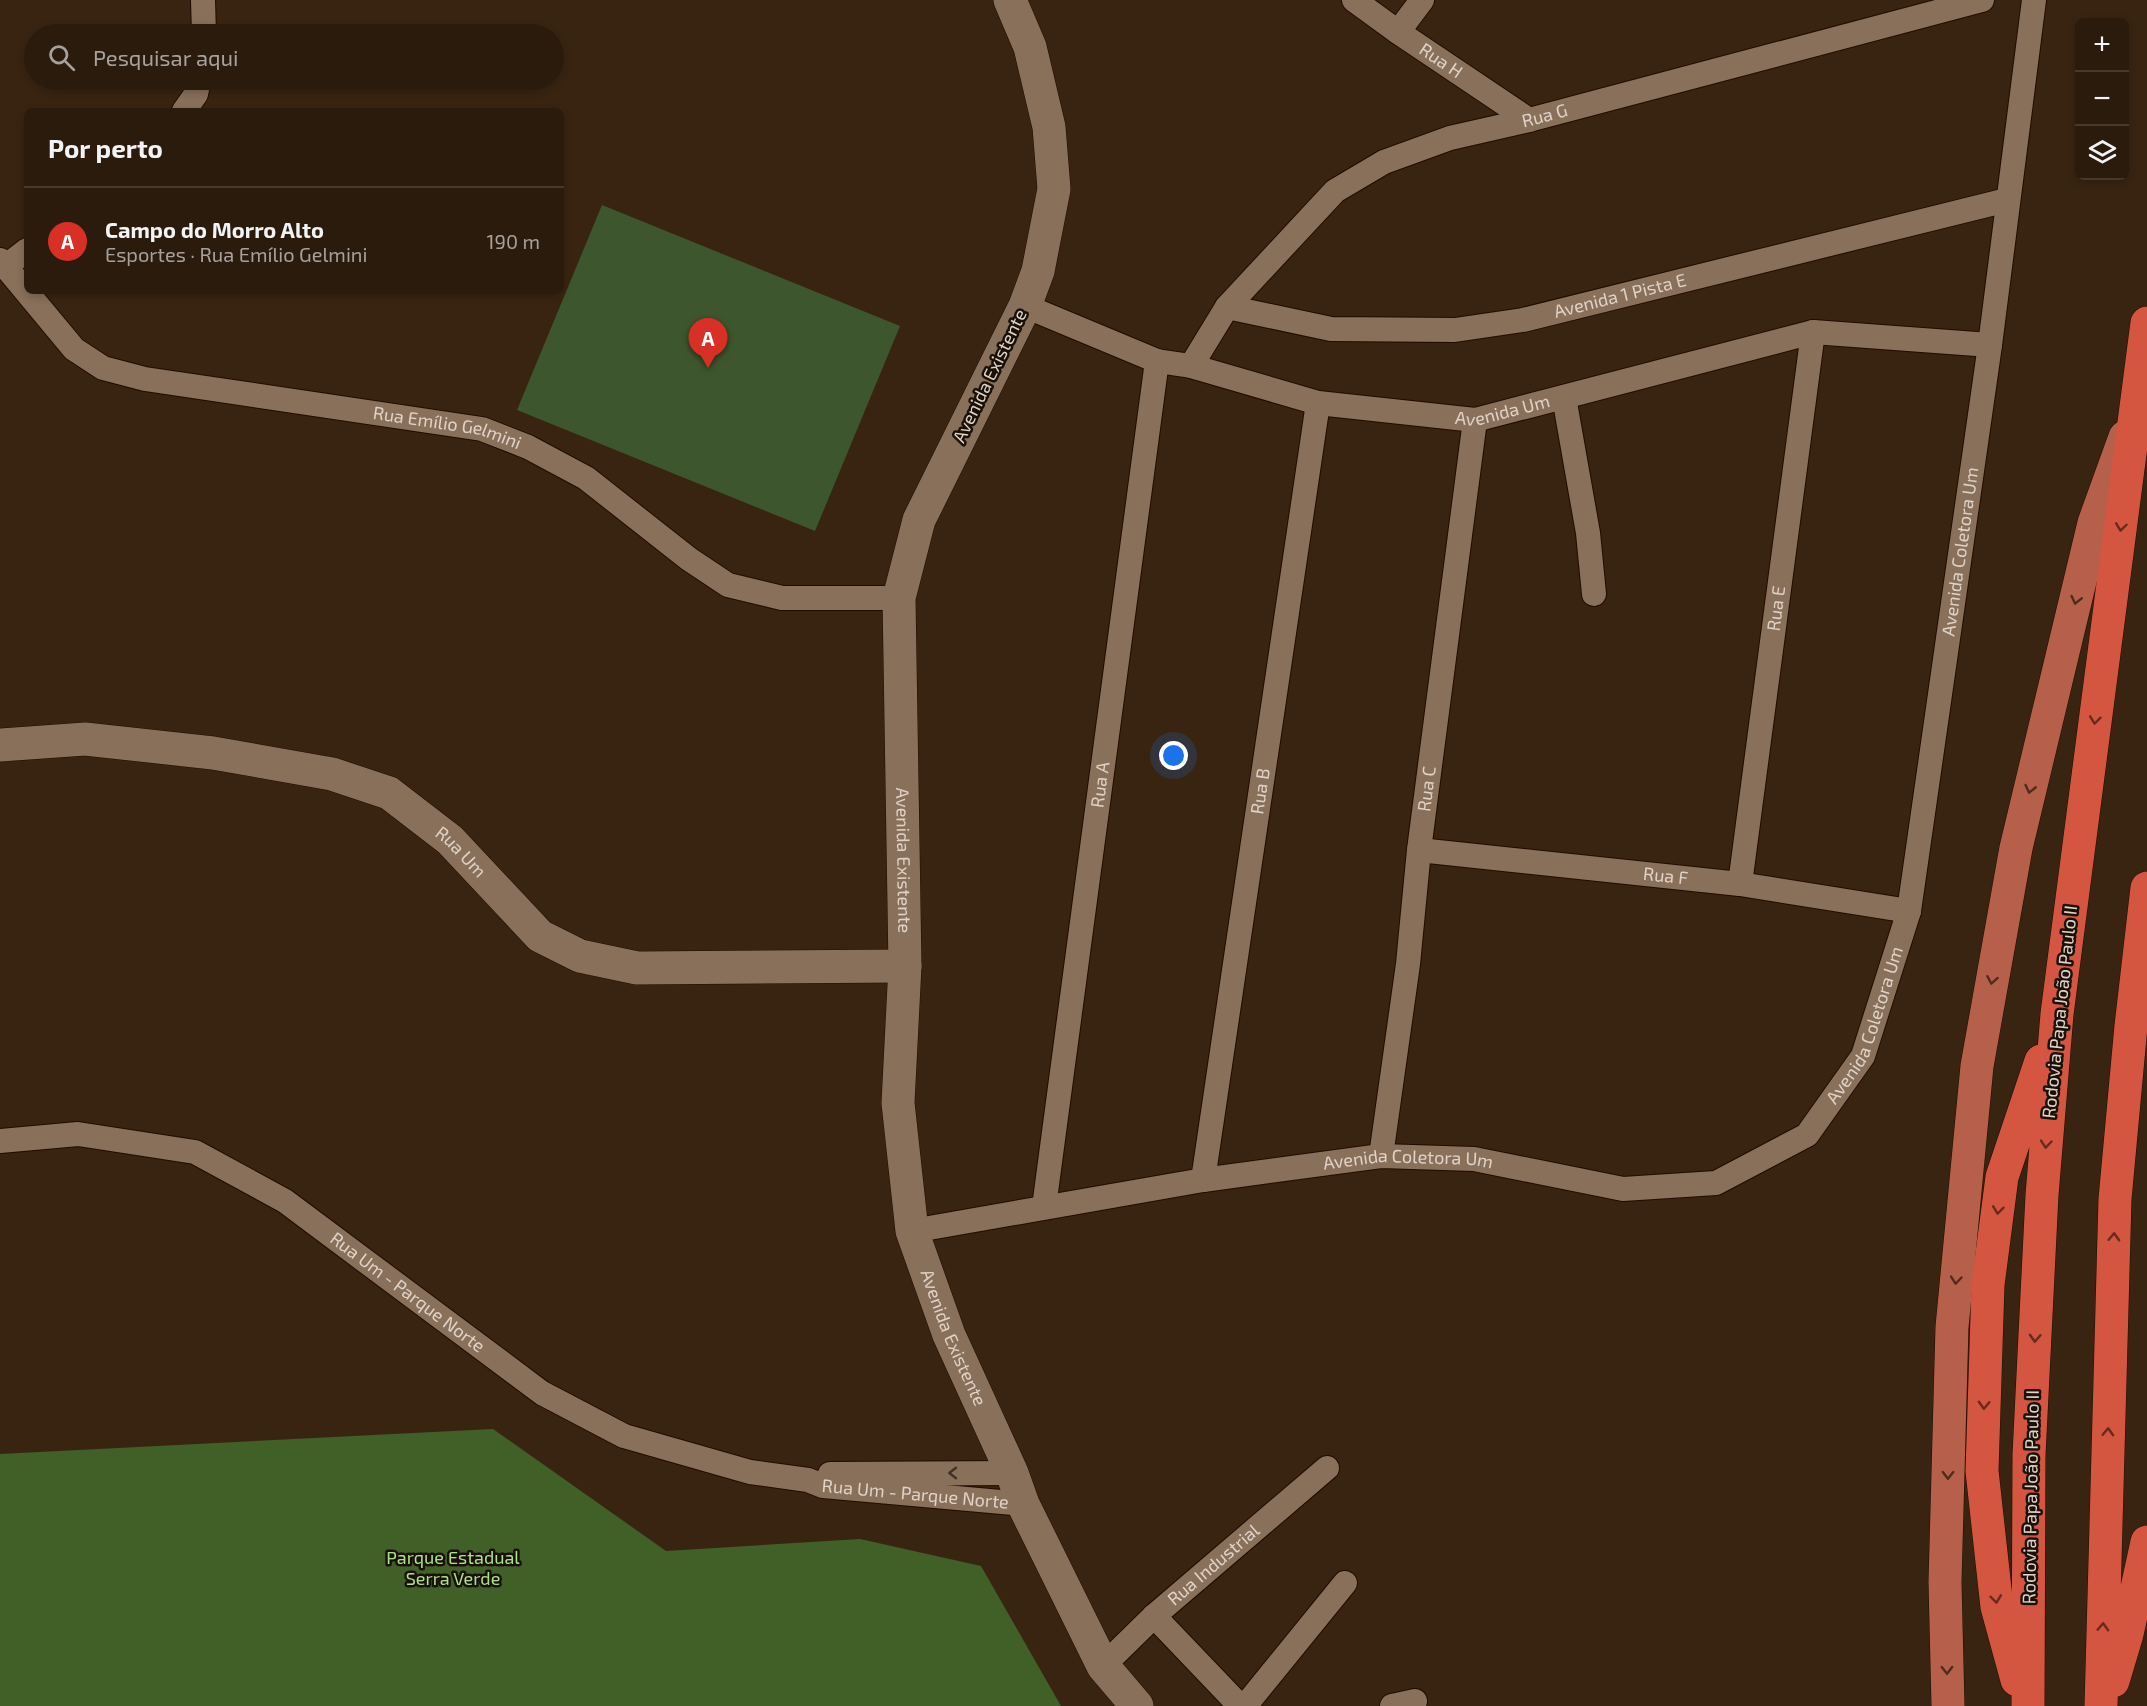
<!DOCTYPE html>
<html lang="pt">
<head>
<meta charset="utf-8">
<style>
	body { margin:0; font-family:"Exo 2",sans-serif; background:#37281b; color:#f1f3f6 }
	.controls { position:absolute; right:18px; top:18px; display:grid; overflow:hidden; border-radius:9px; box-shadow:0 3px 9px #0003 }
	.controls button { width:54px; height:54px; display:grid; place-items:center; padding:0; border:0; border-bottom:2px solid #47392e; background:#2b1b0d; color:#f1f3f6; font:30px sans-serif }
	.you { position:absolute; left:1174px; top:756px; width:21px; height:21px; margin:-15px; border:4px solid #fff; border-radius:50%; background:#1a73e8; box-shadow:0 0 0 9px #1a73e833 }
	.badge { display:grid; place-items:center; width:39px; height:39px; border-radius:50%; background:#d93025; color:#fff; font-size:20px; font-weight:700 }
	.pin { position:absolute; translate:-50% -50px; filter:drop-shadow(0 2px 3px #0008) }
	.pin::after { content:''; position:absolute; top:32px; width:21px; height:18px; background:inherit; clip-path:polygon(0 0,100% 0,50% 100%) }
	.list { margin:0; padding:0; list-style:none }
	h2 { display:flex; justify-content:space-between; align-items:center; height:78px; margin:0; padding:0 24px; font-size:26px }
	h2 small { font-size:20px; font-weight:400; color:#a6a19d }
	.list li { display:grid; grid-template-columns:39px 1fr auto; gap:18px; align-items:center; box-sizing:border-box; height:108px; padding:0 24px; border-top:2px solid #47392e }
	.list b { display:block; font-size:22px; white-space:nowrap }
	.list p { margin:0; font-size:20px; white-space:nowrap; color:#a6a19d }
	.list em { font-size:20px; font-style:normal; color:#a6a19d }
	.icon { flex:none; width:33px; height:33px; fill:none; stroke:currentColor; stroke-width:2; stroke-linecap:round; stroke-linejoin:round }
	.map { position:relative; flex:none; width:2147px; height:1706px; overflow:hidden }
	.search { position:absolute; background:#2b1b0d; box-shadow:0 3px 9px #0003; left:24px; top:24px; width:540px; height:66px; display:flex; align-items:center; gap:15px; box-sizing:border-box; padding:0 21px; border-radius:33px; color:#a6a19d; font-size:22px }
	.panel { position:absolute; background:#2b1b0d; box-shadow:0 3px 9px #0003; left:24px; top:108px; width:540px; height:186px; border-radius:9px }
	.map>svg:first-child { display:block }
	.green { fill:#3e562d }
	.forest { fill:#406028 }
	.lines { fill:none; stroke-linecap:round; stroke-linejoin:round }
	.street-casing { stroke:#200c00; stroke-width:26 }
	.secondary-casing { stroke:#200c00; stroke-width:34 }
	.primary-casing { stroke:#200c00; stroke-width:34 }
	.highway-casing { stroke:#200c00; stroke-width:34 }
	.street { stroke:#89705b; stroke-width:24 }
	.secondary { stroke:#89705b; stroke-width:33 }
	.primary { stroke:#b6604b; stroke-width:33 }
	.highway { stroke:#d45641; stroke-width:33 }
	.oneway { stroke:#642c1f }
	.oneway2 { stroke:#502c1f }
	.oneway3 { stroke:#403225 }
	.labels { text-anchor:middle; stroke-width:5; stroke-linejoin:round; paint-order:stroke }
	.street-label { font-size:18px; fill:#e0d2c6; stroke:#191008 }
	.park-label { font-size:18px; fill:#ade08c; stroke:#191008 }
</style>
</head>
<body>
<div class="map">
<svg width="2147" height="1706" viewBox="0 0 2147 1706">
	<rect width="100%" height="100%" fill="#392411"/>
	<path class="green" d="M602,205L900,326L815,531L517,410Z"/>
	<path class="forest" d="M493,1429L666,1551L860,1539L981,1566L1061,1706H0V1454Z"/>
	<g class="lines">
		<g class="street-casing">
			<g id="street">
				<path d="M203,0L204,34"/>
				<path id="s1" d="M1354,0L1398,32L1529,120"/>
				<path d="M1398,32L1422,0"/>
				<path d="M184,111L196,94L199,80"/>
				<path id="s2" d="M0,260L74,349L103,368L145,379L482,429L528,447L586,478L689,559L728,585L782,598H899"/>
				<path d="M5,267L27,250"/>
				<path id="s3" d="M1025,306L1157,361L1191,366L1318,403L1475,420L1813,332L1990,345"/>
				<path id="s4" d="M1227,307L1331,329L1455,330L1523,320L2007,200"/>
				<path id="s5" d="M1191,366L1227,307L1335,191L1384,162L1450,138L1529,120L1982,0"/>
				<path d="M1564,397L1588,533L1594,594"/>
				<path id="s6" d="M1419,850L1740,884L1909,911"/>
				<path id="s7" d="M1740,884L1813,332"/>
				<path id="s8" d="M0,1141L78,1134L195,1152L285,1201L542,1393L624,1436L750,1472L808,1480L823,1486L1023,1504"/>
				<path id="s9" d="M1381,1156L1408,964L1419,850L1475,420"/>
				<path id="s10" d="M1203,1180L1318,403"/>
				<path id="s11" d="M1044,1207L1157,361"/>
				<path id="s12" d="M912,1231L1203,1180L1381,1156L1474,1159L1623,1189L1716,1183L1807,1135L1863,1056L1909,911L1990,345L2034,0"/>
				<path d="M830,1474L1012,1473"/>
				<path d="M1154,1616L1240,1706"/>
				<path id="s13" d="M1103,1666L1154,1616L1327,1468"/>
				<path d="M1245,1706L1345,1583"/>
				<path d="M1392,1706L1415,1701"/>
			</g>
		</g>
		<g class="secondary-casing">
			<g id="secondary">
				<path id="s14" d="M1010,0L1030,47L1049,127L1054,189L1038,271L1025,306L919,520L899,598L905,966L898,1103L912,1231L949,1335L1012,1473L1023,1504L1103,1666L1137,1706"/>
				<path id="s15" d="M0,745L85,739L213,753L332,774L389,793L450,840L540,936L580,956L637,968L905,966"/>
			</g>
		</g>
		<g class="primary-casing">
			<path id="primary" d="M1948,1706L1945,1582L1952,1327L1977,1066L2016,848L2094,523L2125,437"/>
		</g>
		<g class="highway-casing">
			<path id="highway" d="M2017,1680L1997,1607L1982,1471L1988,1285L2002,1177L2041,1061
				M2113,1681L2127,1634L2147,1542
				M2028,1706L2029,1455L2042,1195L2057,1014L2147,323
				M2101,1706L2115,1199L2131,1026L2147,888"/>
		</g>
		<use href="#street" class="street"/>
		<use href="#secondary" class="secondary"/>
		<use href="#primary" class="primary"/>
		<use href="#highway" class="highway"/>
	</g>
	<defs><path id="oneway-chevron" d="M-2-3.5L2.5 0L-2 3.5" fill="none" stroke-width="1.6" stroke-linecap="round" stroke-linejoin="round" transform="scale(1.5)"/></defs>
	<g class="oneway">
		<use href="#oneway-chevron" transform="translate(2121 527) rotate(98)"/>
		<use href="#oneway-chevron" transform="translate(2095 720) rotate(97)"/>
		<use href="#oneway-chevron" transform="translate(2046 1144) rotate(95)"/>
		<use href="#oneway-chevron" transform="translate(1998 1210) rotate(97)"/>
		<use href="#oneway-chevron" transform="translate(2114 1237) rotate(-88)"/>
		<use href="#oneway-chevron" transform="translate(2035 1338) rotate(93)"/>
		<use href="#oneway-chevron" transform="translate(1984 1405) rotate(92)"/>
		<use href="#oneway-chevron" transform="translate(2108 1432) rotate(-88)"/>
		<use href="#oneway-chevron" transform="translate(1996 1599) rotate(83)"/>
		<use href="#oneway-chevron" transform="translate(2103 1627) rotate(-88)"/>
	</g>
	<g class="oneway2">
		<use href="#oneway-chevron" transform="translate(2076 600) rotate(103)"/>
		<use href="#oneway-chevron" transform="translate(2030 789) rotate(103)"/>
		<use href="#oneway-chevron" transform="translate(1992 980) rotate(100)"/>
		<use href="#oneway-chevron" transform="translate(1956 1280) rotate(95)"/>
		<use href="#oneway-chevron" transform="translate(1948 1475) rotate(91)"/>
		<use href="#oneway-chevron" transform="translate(1947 1670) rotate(89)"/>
	</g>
	<use class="oneway3" href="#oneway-chevron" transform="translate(953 1473) rotate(-180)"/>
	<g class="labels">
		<g class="street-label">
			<text dy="6" stroke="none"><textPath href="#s1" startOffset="106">Rua H</textPath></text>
			<text dy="6" stroke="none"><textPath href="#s5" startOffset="452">Rua G</textPath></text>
			<text dy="6" stroke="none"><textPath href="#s4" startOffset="399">Avenida 1 Pista E</textPath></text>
			<text transform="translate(990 376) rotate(-64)" y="6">Avenida Existente</text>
			<text dy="6" stroke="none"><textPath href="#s3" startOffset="496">Avenida Um</textPath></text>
			<text dy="6" stroke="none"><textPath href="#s2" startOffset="500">Rua Emílio Gelmini</textPath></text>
			<text dy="6" stroke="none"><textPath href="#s12" startOffset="1528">Avenida Coletora Um</textPath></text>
			<text dy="6" stroke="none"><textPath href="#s7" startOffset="278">Rua E</textPath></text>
			<text dy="6" stroke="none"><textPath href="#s11" startOffset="426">Rua A</textPath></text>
			<text dy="6" stroke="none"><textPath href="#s9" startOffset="370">Rua C</textPath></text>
			<text dy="6" stroke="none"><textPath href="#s10" startOffset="393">Rua B</textPath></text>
			<text dy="6" stroke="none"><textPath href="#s15" startOffset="488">Rua Um</textPath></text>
			<text dy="6" stroke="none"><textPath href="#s14" startOffset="898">Avenida Existente</textPath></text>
			<text dy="6" stroke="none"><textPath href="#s6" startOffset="248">Rua F</textPath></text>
			<text transform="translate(2060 1012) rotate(-84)" y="6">Rodovia Papa João Paulo II</text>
			<text dy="6" stroke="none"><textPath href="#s12" startOffset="1042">Avenida Coletora Um</textPath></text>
			<text dy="6" stroke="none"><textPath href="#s12" startOffset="502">Avenida Coletora Um</textPath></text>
			<text dy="6" stroke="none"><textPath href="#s8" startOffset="452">Rua Um - Parque Norte</textPath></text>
			<text dy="6" stroke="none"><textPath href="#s14" startOffset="1384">Avenida Existente</textPath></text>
			<text dy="6" stroke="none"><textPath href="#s8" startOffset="1011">Rua Um - Parque Norte</textPath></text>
			<text transform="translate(2031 1497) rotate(-89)" y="6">Rodovia Papa João Paulo II</text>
			<text dy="6" stroke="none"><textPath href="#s13" startOffset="150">Rua Industrial</textPath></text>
		</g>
		<g class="park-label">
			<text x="453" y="1564">Parque Estadual<tspan x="453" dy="21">Serra Verde</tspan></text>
		</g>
	</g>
</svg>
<div class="controls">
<button>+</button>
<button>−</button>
<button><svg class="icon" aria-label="layers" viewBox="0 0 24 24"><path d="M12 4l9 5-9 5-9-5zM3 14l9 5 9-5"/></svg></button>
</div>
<div class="you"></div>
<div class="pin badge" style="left:708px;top:368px">A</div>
<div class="search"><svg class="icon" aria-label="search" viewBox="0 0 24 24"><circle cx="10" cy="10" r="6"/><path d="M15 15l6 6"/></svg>Pesquisar aqui</div>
<section class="panel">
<h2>Por perto<small></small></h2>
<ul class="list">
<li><span class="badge">A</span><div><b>Campo do Morro Alto</b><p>Esportes · Rua Emílio Gelmini</p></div><em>190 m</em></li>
</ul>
</section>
</div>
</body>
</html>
